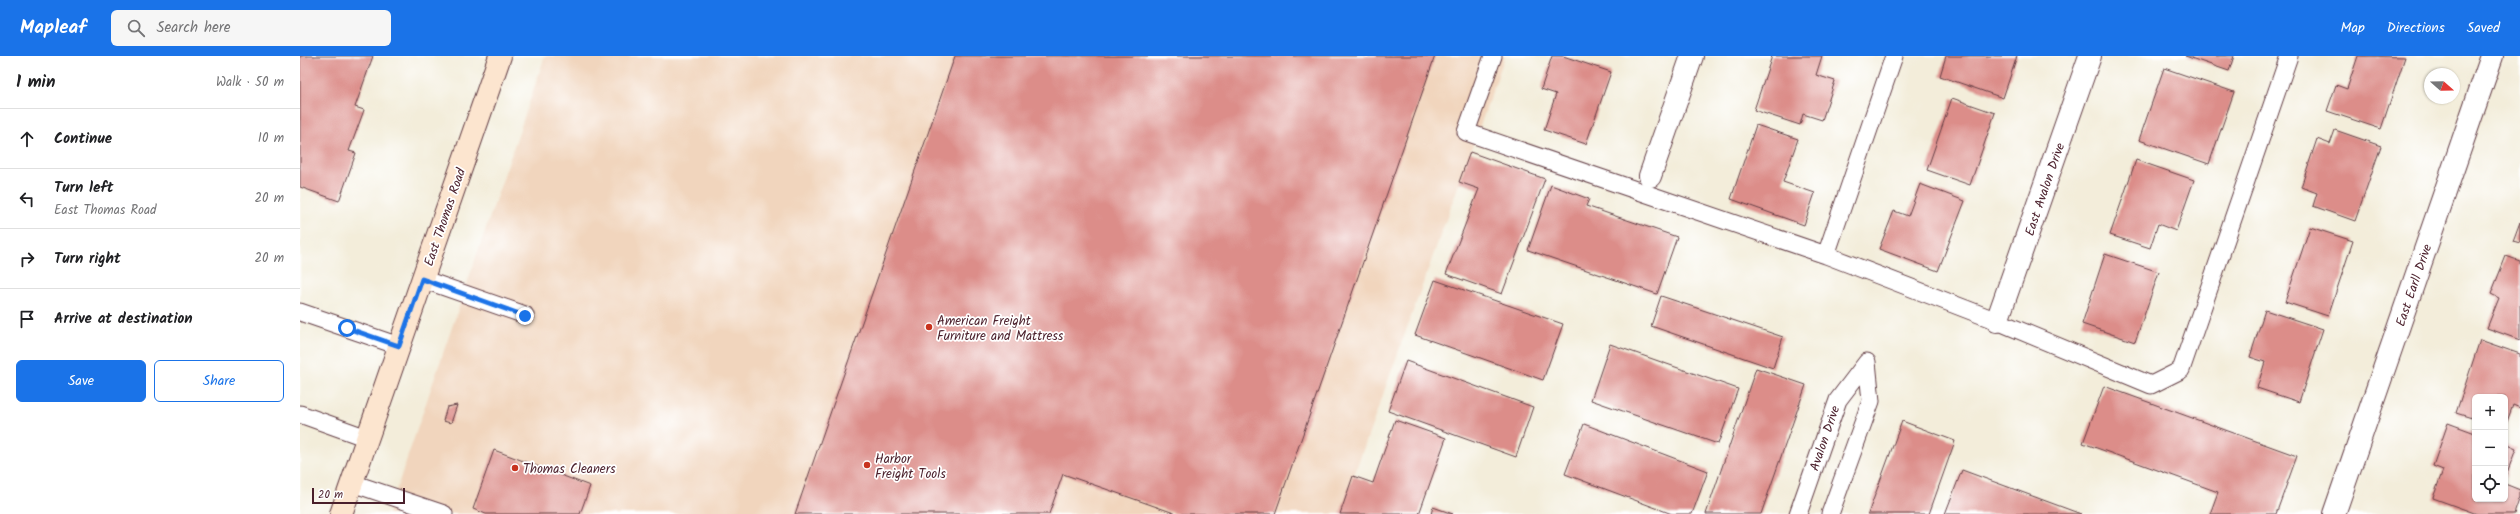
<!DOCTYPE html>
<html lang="en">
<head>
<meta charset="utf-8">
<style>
	body { margin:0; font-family:Kalam,sans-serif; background:#f6f6f6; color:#202124 }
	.controls { position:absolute; right:12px; bottom:12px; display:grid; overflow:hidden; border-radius:6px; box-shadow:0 1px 3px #0004 }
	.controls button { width:36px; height:36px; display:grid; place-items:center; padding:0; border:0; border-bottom:1px solid #e0e0e0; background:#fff; color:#202124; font:20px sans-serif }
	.compass { position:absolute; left:2124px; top:12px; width:36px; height:36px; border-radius:50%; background:#fff; box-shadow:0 1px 3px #0004; rotate:110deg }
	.scale { position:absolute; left:12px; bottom:10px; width:93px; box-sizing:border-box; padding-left:4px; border:2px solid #4a1f2b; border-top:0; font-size:11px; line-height:14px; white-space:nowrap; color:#4a1f2b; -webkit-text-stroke:3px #fff; paint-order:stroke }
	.stop { position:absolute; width:12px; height:12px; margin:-9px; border:3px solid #1a73e8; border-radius:50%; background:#fff }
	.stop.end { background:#1a73e8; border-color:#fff; box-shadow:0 1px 4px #0008 }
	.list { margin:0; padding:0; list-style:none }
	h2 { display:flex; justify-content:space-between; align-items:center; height:52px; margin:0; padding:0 16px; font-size:17px }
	h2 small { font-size:13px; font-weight:400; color:#757577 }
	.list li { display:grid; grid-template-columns:26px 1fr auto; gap:12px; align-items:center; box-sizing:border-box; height:60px; padding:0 16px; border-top:1px solid #e0e0e0 }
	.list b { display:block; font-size:15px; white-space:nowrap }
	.list p { margin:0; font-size:13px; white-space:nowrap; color:#757577 }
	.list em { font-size:13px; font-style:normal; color:#757577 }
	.actions { display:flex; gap:8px; padding:12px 16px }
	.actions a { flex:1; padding:9px 0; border:1px solid #1a73e8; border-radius:6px; text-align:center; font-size:14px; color:#1a73e8 }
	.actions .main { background:#1a73e8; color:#fff }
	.icon { flex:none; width:22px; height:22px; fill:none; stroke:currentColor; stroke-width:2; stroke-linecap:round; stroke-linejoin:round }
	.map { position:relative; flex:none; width:2220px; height:458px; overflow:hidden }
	header { display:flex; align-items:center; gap:24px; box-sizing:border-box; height:56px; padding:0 20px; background:#1a73e8; color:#fff }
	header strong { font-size:19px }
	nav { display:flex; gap:22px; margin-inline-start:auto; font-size:14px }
	.search { width:280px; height:36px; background:#f6f6f6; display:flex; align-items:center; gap:10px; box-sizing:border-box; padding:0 14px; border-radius:6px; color:#757577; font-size:15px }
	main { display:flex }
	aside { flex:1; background:#fff }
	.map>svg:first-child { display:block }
	.built { fill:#f1d5bd }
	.building { fill:#dc8d89 }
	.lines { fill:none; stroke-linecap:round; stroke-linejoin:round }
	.service-casing { stroke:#633e45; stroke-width:19 }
	.minor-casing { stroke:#633e45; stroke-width:24 }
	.secondary-casing { stroke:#633e45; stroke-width:24 }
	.service { stroke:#fff; stroke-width:17 }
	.minor { stroke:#fff; stroke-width:22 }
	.secondary { stroke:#fce5cf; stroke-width:22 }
	.route { stroke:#1a73e8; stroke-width:5 }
	.poi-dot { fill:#c8321e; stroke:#fff; stroke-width:1.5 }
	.labels { text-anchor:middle; stroke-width:3.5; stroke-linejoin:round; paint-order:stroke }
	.street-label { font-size:13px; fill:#4a1f2b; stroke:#fff }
	.poi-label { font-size:13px; fill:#4a1f2b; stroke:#fff; text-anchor:start }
</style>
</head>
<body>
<header>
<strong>Mapleaf</strong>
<div class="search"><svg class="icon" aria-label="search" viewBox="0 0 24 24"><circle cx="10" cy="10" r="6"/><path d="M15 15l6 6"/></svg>Search here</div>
<nav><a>Map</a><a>Directions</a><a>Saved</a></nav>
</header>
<main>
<aside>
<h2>1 min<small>Walk · 50 m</small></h2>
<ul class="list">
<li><svg class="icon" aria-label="ahead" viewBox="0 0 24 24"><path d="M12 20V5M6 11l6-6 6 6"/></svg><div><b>Continue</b></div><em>10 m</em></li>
<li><svg class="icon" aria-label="left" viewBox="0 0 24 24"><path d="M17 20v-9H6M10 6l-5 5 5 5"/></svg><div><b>Turn left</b><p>East Thomas Road</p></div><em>20 m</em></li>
<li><svg class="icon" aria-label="right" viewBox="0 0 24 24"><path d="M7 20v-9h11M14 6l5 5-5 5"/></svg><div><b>Turn right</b></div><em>20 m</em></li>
<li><svg class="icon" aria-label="arrive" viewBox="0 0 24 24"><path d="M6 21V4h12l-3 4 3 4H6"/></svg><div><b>Arrive at destination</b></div></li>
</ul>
<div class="actions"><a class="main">Save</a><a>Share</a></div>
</aside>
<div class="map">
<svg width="2220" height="458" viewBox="0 0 2220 458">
	<rect width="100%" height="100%" fill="#fff"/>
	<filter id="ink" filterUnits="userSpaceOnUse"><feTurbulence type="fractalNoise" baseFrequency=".025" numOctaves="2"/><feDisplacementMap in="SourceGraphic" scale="8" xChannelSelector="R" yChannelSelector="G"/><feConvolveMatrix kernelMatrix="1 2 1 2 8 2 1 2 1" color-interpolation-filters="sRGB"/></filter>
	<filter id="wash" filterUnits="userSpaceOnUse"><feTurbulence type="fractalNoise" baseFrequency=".012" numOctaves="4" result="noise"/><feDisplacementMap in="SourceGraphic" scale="16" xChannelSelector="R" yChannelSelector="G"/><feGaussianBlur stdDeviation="0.9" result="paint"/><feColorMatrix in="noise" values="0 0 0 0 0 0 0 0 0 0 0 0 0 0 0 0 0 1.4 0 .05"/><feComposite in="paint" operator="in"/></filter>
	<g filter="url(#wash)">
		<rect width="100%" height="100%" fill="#f3edda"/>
		<path class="built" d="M245,0H1205L1040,458H88Z"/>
		<g id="blocks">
			<path class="building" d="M0,0H73L55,51L64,54L49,95L56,97L39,145L0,131Z
				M655,0H1135L975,458H877L763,418L749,458H495Z
				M1252,0H1263L1311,16L1286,88L1244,74L1256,38L1241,33Z
				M1472,0H1522L1516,19L1535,25L1522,64L1503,58L1500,69L1454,54Z
				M1646,0H1717L1703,42L1640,20Z
				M1885,0H1934L1929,15Z
				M2058,0L2105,1L2081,73L2027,55L2036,29L2047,33Z
				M1864,12L1934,36L1909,108L1839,84Z
				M1652,42L1695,57L1670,129L1627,114Z
				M1456,69L1498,83L1483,126L1515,137L1504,169L1431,143Z
				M2035,74L2081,90L2055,165L2013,150L2017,137L2001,131L2017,83L2030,88Z
				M1170,96L1245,123L1202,238L1146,218L1179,133L1159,126Z
				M1836,104L1894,124L1876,175L1858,168L1850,192L1810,179Z
				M1620,128L1665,145L1638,215L1579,193L1594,155L1608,160Z
				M1251,129L1289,143L1286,150L1377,181L1357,238L1228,194Z
				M2220,166V187L2213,185Z
				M2010,171L2053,185L2028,260L1985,246Z
				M1805,198L1859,216L1835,286L1782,268Z
				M2206,200L2220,205V284L2187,272L2199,242L2191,238Z
				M1135,224L1263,268L1243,324L1115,279Z
				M1361,240L1483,281L1473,312L1351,270Z
				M1965,254L2023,273L1999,346L1957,332L1965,306L1950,301Z
				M2180,284L2220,298V352L2213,349L2205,371V341H2175V363L2156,357Z
				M1310,288L1438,333L1418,388L1291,344Z
				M1106,305L1233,351L1216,401L1088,355Z
				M1456,312L1506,329L1461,458H1406Z
				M1804,330L1997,400L1976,458H1910L1918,436L1783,387Z
				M157,349L151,367L143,365L147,351Z
				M1095,364L1146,382L1119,458H1040L1053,420L1073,427Z
				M1602,365L1655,385L1629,458H1568Z
				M2148,367L2175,377V443H2205V428L2220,434V441L2214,458H2177L2133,442L2143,414L2133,410Z
				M1284,368L1408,415L1392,458H1372L1265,418Z
				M2205,388L2216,393L2205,422Z
				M194,394L290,430L280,458H186L173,453Z
				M1662,414L1781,458H1645Z
				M1133,451L1153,458H1131Z"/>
		</g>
	</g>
	<g filter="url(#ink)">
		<use href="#blocks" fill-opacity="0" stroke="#633e45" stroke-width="1"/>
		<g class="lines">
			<g class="service-casing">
				<path id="service" d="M1193,0L1166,76L1526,199L1697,265L1851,329L1881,314L1989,0
					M1526,199L1594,0
					M122,223L225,259
					M0,256L99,290
					M0,358L67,382
					M52,427L144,458
					M1498,458L1538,344L1567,306
					M1530,458L1571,345L1567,306"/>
			</g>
			<g class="minor-casing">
				<path id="minor" d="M1350,120L1392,0
					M1697,265L1790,0
					M2034,458L2192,0"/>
			</g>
			<g class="secondary-casing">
				<path id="secondary" d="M41,458L200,0"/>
			</g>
			<use href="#service" class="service"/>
			<use href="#minor" class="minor"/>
			<use href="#secondary" class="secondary"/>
		</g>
	</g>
	<g class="lines" filter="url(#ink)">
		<path class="route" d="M47,272L99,290L122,223L225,260"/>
	</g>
	<g class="poi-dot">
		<circle cx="629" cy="271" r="4"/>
		<circle cx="567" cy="409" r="4"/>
		<circle cx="215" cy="412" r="4"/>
	</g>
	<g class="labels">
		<g class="street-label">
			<text transform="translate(1744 133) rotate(-71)" y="5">East Avalon Drive</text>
			<text transform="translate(144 161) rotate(-71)" y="5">East Thomas Road</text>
			<text transform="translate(2113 229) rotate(-71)" y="5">East Earll Drive</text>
			<text transform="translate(1524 382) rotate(-71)" y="5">Avalon Drive</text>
		</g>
		<g class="poi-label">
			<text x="637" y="269">American Freight<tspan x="637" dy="15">Furniture and Mattress</tspan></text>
			<text x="575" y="407">Harbor<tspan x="575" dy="15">Freight Tools</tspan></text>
			<text x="223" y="417">Thomas Cleaners</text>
		</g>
	</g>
</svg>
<div class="controls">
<button>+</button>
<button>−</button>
<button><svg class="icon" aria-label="locate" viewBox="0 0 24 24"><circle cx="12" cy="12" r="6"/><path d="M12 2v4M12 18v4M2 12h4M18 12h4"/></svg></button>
</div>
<svg class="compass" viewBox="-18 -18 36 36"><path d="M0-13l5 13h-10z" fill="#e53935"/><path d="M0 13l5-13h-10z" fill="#757577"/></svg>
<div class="scale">20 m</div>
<div class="stop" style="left:47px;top:272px"></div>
<div class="stop end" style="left:225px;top:260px"></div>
</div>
</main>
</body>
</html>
